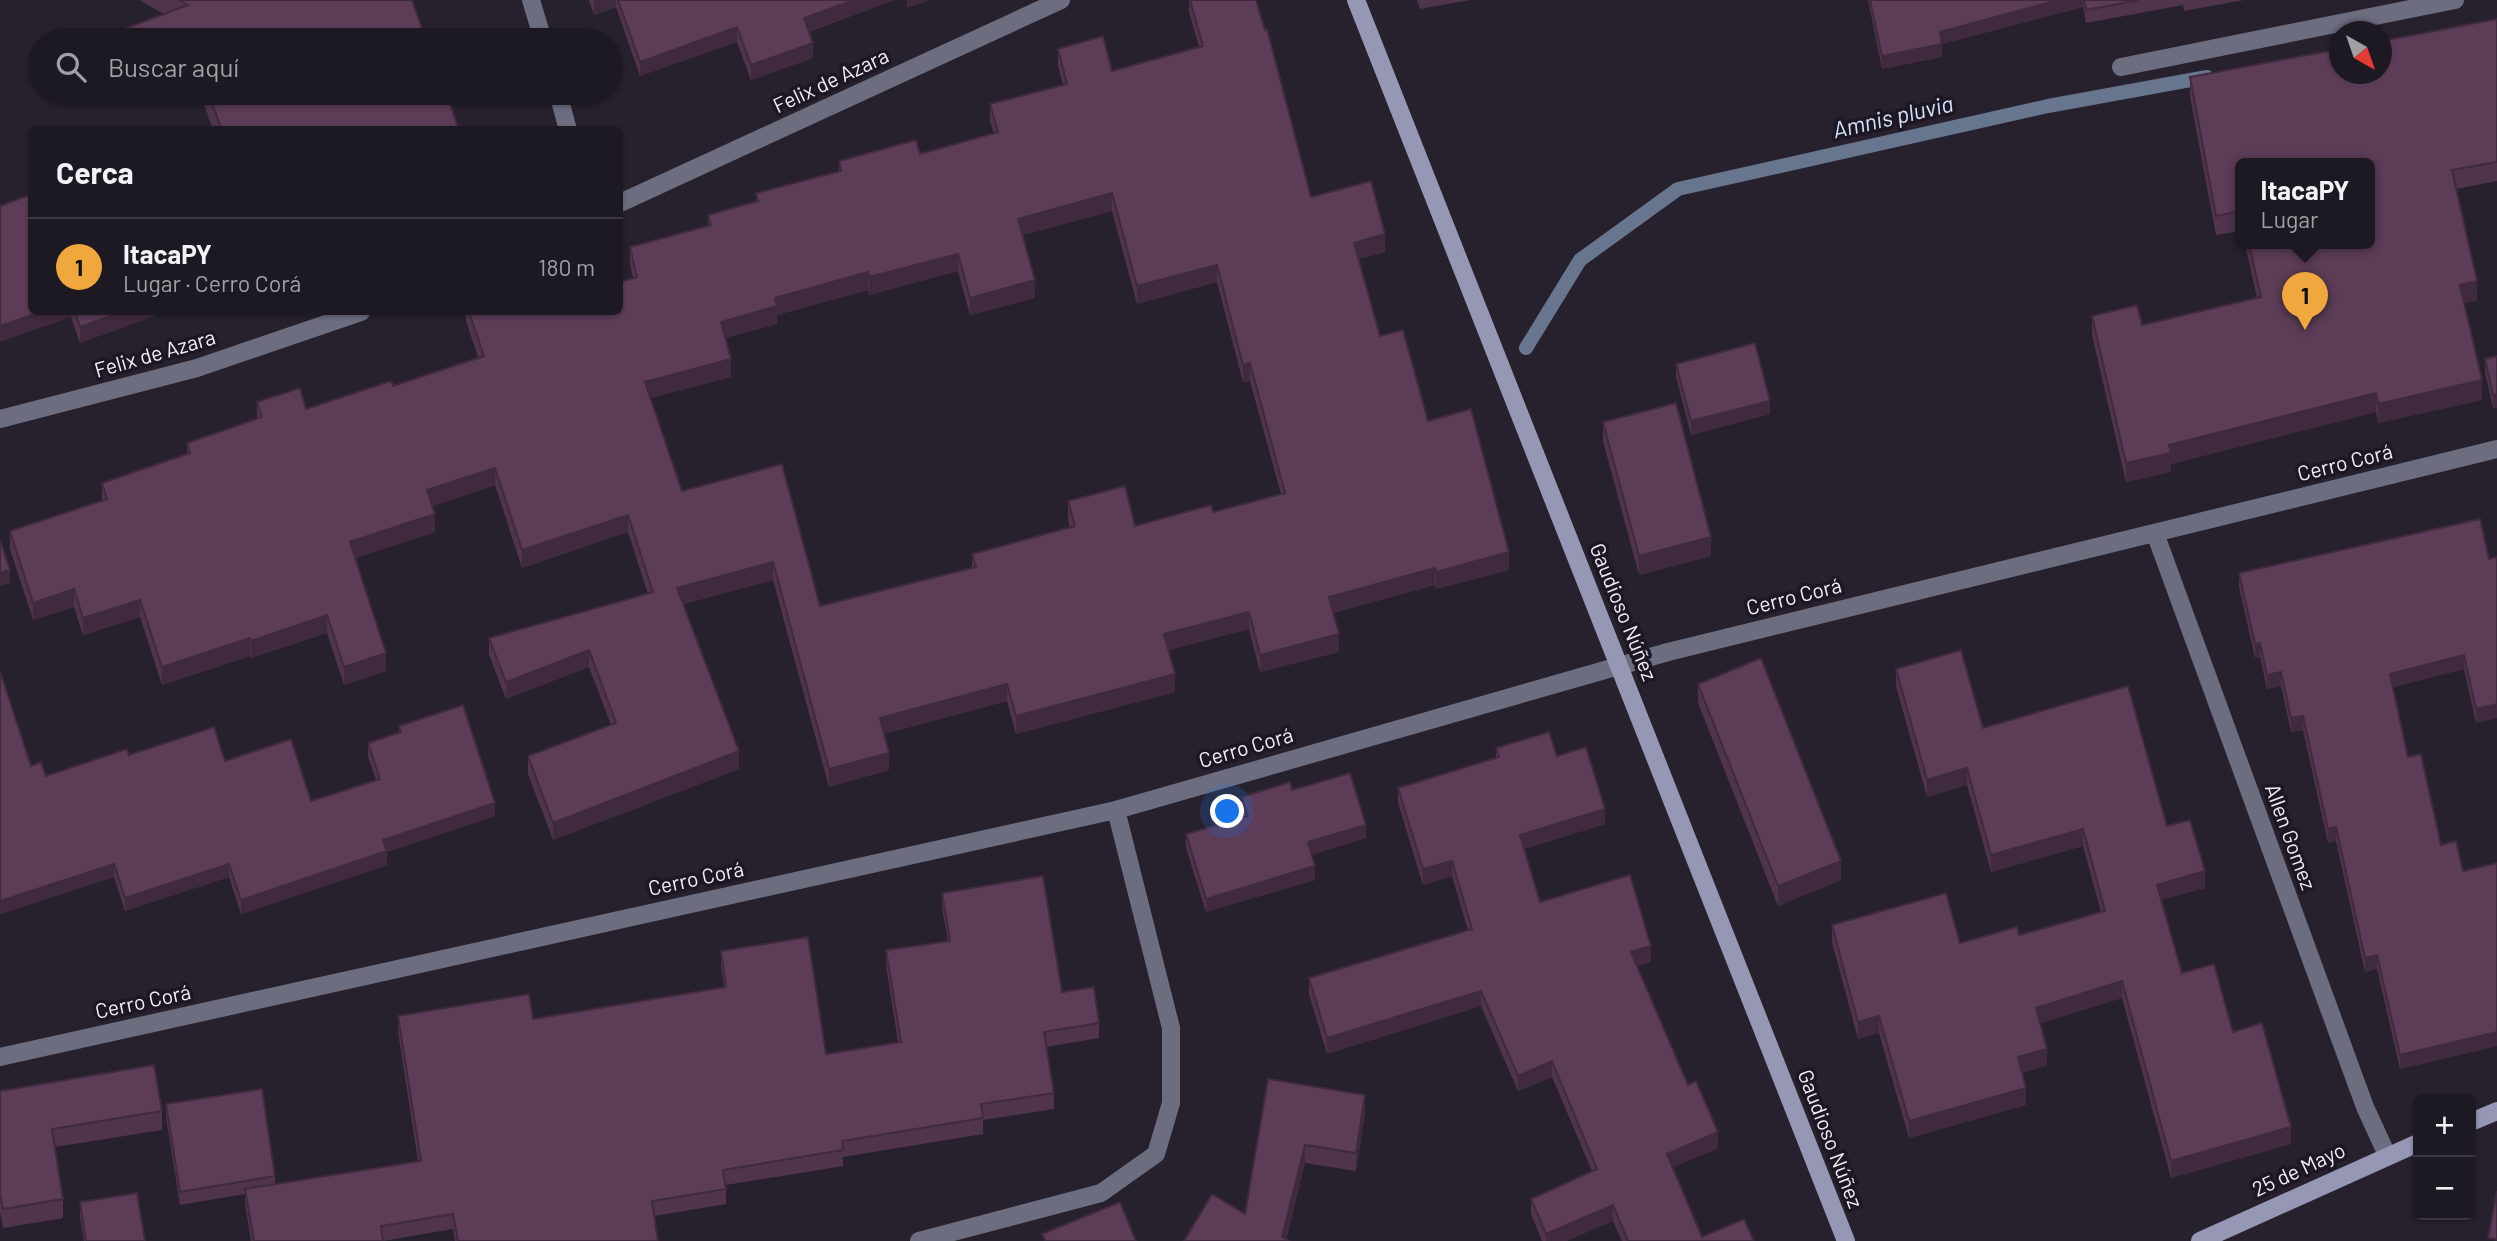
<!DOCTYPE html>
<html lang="es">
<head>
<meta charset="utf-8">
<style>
	body { margin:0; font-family:Barlow,sans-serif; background:#2a262f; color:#f1f3f6 }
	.controls { position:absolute; right:21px; bottom:21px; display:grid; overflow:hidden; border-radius:10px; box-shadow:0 2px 5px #0004 }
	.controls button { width:63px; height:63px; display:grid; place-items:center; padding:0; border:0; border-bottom:2px solid #3b3840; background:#1d1922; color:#f1f3f6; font:35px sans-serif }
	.compass { position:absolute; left:2329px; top:21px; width:63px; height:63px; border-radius:50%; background:#1d1922; box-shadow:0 2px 5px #0004; rotate:140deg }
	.you { position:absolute; left:1228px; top:812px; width:24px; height:24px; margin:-18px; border:5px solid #fff; border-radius:50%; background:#1a73e8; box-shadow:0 0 0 10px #1a73e833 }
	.badge { display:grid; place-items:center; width:46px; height:46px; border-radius:50%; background:#f0a73e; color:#111; font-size:23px; font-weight:700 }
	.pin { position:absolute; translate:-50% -58px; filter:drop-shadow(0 2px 4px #0008) }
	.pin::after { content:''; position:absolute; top:37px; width:24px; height:21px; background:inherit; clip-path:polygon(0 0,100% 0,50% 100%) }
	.popup { position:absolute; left:2235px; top:158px; width:140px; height:91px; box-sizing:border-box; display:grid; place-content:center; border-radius:10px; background:#1d1922; filter:drop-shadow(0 2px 5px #0005); font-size:23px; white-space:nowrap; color:#a0a0a5 }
	.popup b { font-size:26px; color:#f1f3f6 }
	.popup::after { content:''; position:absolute; left:50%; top:100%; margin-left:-14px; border:14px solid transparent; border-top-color:#1d1922 }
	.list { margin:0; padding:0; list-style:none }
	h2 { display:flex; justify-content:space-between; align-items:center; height:91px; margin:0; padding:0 28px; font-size:30px }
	h2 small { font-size:23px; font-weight:400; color:#a0a0a5 }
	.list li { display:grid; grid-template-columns:46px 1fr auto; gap:21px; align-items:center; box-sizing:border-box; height:98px; padding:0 28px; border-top:2px solid #3b3840 }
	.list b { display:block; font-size:26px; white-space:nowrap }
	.list p { margin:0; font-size:23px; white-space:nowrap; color:#a0a0a5 }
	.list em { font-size:23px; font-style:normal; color:#a0a0a5 }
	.icon { flex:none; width:38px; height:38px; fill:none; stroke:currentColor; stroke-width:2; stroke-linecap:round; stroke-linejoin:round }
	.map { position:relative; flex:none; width:2497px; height:1241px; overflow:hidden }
	.search { position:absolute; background:#1d1922; box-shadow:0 2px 5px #0004; left:28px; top:28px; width:595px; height:77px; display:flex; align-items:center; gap:18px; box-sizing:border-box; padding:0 24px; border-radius:38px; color:#a0a0a5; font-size:26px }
	.panel { position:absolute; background:#1d1922; box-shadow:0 2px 5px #0004; left:28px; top:126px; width:595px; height:189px; border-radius:10px }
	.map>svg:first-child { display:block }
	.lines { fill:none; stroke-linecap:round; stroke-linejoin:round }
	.stream { stroke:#67758e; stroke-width:14 }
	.street { stroke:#6c6d7f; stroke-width:18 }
	.secondary { stroke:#9597b4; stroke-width:18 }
	.wall { fill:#4f344b; fill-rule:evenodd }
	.shaded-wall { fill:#402a3d }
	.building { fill:#5c3c57; stroke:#402a3d; stroke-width:2; fill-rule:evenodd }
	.labels { text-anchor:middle; stroke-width:7; stroke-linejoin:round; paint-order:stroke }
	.street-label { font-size:21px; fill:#f3eff8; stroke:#1d1724 }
	.water-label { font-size:23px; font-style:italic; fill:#d3e4fb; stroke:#1d1724 }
</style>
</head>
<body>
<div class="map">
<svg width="2497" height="1241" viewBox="0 0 2497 1241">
	<rect width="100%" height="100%" fill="#27212d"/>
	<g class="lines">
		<path class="stream" d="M1526,348L1580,260L1678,189L2048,106L2207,77"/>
		<path class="street" d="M531,0L543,40
			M2121,67L2455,0
			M558,93L568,130
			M620,203L1061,0
			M0,419L197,368L361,312
			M2155,533L2365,1107L2387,1155
			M0,1057L1116,810L1668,652L2497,449
			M919,1241L1101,1193L1156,1154L1171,1103V1028L1116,810"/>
		<path class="secondary" d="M1356,0L1846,1241
			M2471,1122L2497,1111
			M2200,1241L2418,1143"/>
	</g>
	<path class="wall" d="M139,0H412L426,40H113V33L164,14Z
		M589,0H894L809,32L813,58L751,80L737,42L640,76L616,7L594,15Z
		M1189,0H1256L1311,197L1385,252L1359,259L1380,336L1509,570L1436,589L1435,585L1333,613L1339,652L1260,672L1249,629L1169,650L1175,692L1016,734L1007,701L884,734L889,770L829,787L773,580L683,604L739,769L553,840L528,774V756L611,725L589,667L506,699L489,655V638L648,594L628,532L522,568L495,485L432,506L435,532L355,558L386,671L344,685L327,633L251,658L250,656L162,685L140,617L83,635L74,607L33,620L10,549V531L102,501V483L187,455V443L257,419V402L306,409L393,386L478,357L466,321V312H620L633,278L630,264V247L708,225V215L756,202V193L839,171V161L920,154L994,134L990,121V104L1063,85L1058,66V49L1112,71L1199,47L1189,12ZM1112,211L1137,304L1217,282L1243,382L1250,381L1281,494L1213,512L1135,526L1068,501V519L1070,528L972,554V568L820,606L782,464L682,491L650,398L731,377L725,338L777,324V315L868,290L869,295L958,271L970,315L1035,298L1023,235Z
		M1417,0H1470L1420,9Z
		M1868,0H2244L2184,11L2183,5L2086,23L2083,7L1942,44V57L1882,69Z
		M2497,19V181L2456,189L2477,300L2464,303L2482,400L2378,423L2376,412L2171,464V472L2126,482L2092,335V316L2142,325L2257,298L2245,244H2370L2240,164V231L2216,235L2190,97V77Z
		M200,93H446L459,130H213Z
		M32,312H165L80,343L71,317Z
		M2497,356L2493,408L2485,372V359Z
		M1676,364L1770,414L1691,435L1676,377Z
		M1603,422L1711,556L1639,575L1603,441Z
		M2497,557V718L2476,723L2464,669L2393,687L2408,757L2441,845L2463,871L2497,863V1046L2400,1069L2377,969L2365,972L2336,841L2328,843L2303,730L2291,732L2281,686L2267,689L2260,657L2255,658L2239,587V573L2489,559Z
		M1896,669L1983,728L2167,826L2205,888L2161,900L2182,973L2233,1032L2291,1144L2171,1178L2122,998L2040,1023L2047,1066L2022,1072L2026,1105L1909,1138L1879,1033L1858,1039L1832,942V925L1960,943L2019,935L2101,912L2083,846L1991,872L1967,785L1927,797L1896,686Z
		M0,671L31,766L46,776L129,755L225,761L311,801L376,780L368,757V743L399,733V726L495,816L387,852V865L241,914L229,877L125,911L114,877L0,914Z
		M1698,684L1841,880L1778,906L1698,703Z
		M1496,748L1557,756L1605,824L1524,849L1540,902L1651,962L1637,966L1688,1085L1718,1148L1673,1167L1702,1237L1754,1241H1622L1613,1221L1566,1241H1542L1531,1214V1199L1592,1171L1552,1077L1518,1091L1481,1006L1327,1054L1309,994V978L1468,930L1452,876L1423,885L1398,803V788L1496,758Z
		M1292,790L1366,838L1311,854L1315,880L1206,912L1186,848V834L1244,817L1242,810V797Z
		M942,893L1099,1023V1038L1046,1047L1054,1093V1109L983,1120V1134L843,1157V1166L726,1185V1204L654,1216L658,1241H455L453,1229L383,1241H251L245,1204V1194L180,1205L166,1118V1104L275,1176V1184L418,1161L398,1032V1016L533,1019L724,987L721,967V951L826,1054L898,1042L886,966V950L948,941L942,908Z
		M1268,1079L1365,1113L1356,1171L1305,1163L1286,1239L1245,1214Z
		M0,1091L162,1111V1130L55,1147L63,1199V1218L3,1228L0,1212Z
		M80,1202L145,1241H84L80,1218Z"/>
	<path class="shaded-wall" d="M594,0H616V7L594,15Z
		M854,0H894L804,33V18Z
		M907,0H930L907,8Z
		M2058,0H2083V7L1942,44V57L1882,69V56L1940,32Z
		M737,27V42L640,76V62Z
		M813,43V58L751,80V65Z
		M129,93H150L129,101Z
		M1112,193V211L1018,236V219Z
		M1385,234V252L1354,260V243Z
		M958,254V271L869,295V277Z
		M1217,265V282L1137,304V286Z
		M868,272V290L777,315V324L721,339V322L775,298Z
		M1035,280V298L970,315V298Z
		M2477,281V300L2460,304V285Z
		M41,312H71V317L0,342V326Z
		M121,312H165L80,343V327Z
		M731,359V377L645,399V382Z
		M1250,363V381L1243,382V365Z
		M2482,380V400L2378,423V404Z
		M2376,393V412L2171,464V472L2126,482V463L2169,445Z
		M2497,394V408H2493V395Z
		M1770,401V414L1691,435V421Z
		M495,468V485L427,508V490Z
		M435,514V532L350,560V542Z
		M628,515V532L522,568V550Z
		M1711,537V556L1639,575V556Z
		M1509,552V570L1436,589V572Z
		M773,562V580L677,606V588Z
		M1435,568V585L1329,614V597Z
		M10,570V583L0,586V573Z
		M74,589V607L33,620V603Z
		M140,600V617L83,635V618Z
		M1249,612V629L1164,651V634Z
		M327,615V633L251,658V641Z
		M1339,634V652L1260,672V655Z
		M250,638V656L162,685V667Z
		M2260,643V657L2255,658V644Z
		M589,650V667L506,699V682Z
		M386,653V671L344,685V667Z
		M2464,655V669L2390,688V674Z
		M2281,672V686L2267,689V675Z
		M1175,674V692L1016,734V716Z
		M1007,684V701L880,735V718Z
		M2497,704V718L2476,723V709Z
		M2303,716V730L2291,732V718Z
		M739,751V769L553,840V823Z
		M889,753V770L829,787V769Z
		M1967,768V785L1927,797V780Z
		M495,803V816L387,852V865L241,914V900L383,840Z
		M1605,809V824L1520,850V835Z
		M1366,825V838L1308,856V842Z
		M2336,827V841L2328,843V829Z
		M2083,829V846L1991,872V855Z
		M1452,861V876L1423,885V869Z
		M1841,861V880L1778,906V886Z
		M114,864V877L0,914V901Z
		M229,864V877L125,911V898Z
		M1315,866V880L1206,912V899Z
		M2205,871V888L2157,901V885Z
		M1651,946V962L1631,968V952Z
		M2377,955V969L2365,972V958Z
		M2122,981V998L2036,1025V1008Z
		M1481,991V1006L1327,1054V1038Z
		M1879,1016V1033L1858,1039V1022Z
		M2497,1032V1046L2400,1069V1055Z
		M2047,1049V1066L2018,1074V1057Z
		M1552,1061V1077L1518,1091V1076Z
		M2026,1088V1105L1909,1138V1121Z
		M1365,1095V1113L1356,1171V1153Z
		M2291,1127V1144L2171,1178V1161Z
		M1718,1132V1148L1667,1170V1154Z
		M1305,1145V1163L1286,1241L1282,1237Z
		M1613,1205V1221L1566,1241H1546V1234Z"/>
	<path class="building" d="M179,0H412L426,40H115L113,33L188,5Z
		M618,0H854L804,18L813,43L751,65L737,27L640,62Z
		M1190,0H1256L1265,30L1267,29L1311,197L1371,181L1385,234L1354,243L1380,336L1403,330L1428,421L1471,409L1509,552L1436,572L1435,568L1329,597L1339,634L1260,655L1249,612L1164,634L1175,674L1016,716L1007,684L880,718L889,753L829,769L773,562L677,588L739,751L553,823L528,756L616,723L589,650L506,682L489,638L653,592L628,515L522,550L495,468L427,490L435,514L350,542L386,653L344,667L327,615L251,641L250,638L162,667L140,600L83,618L74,589L33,603L10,531L107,499L102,483L190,453L187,443L262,417L257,402L300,388L306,409L391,381L393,386L484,356L469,312H620V282L637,277L630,247L711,225L708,215L758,201L756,193L841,171L839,161L916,140L920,154L998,132L990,104L1067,84L1058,49L1103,36L1112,71L1203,46ZM1112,193L1137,286L1217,265L1243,365L1250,363L1285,493L1213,512L1211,505L1135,526L1125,486L1068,501L1075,526L972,554L976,567L820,606L782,464L682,491L645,382L731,359L721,322L777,306L775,298L868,272L869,277L958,254L970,298L1035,280L1018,219Z
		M1870,0H2058L1940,32L1942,44L1882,56Z
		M2084,0H2139L2086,10Z
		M2497,19V162L2452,170L2477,281L2460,285L2482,380L2378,404L2376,393L2169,445L2171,453L2126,463L2092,316L2137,305L2142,325L2261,297L2249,244H2370V164H2240V211L2216,216L2190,77L2340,49V74H2382V41Z
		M208,93H446L459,130H222Z
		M32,194V312H41L0,326V206Z
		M75,312H121L80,327Z
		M1755,343L1770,401L1691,421L1676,364Z
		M2497,356V394L2493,395L2485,359Z
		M1676,403L1711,537L1639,556L1603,422Z
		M2480,519L2489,559L2497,557V704L2476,709L2464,655L2390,674L2408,757L2421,754L2441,845L2456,841L2463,871L2497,863V1032L2400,1055L2377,955L2365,958L2336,827L2328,829L2303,716L2291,718L2281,672L2267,675L2260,643L2255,644L2239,573Z
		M0,540L10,570L0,573Z
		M1961,650L1983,728L2128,686L2167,826L2190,820L2205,871L2157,885L2182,973L2214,964L2233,1032L2262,1023L2291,1127L2171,1161L2122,981L2036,1008L2047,1049L2018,1057L2026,1088L1909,1121L1879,1016L1858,1022L1832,925L1946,893L1960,943L2017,927L2019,935L2105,911L2083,829L1991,855L1967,768L1927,780L1896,669Z
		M1761,658L1841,861L1778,886L1698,684Z
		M0,671L31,766L41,762L46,776L127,749L129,755L214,727L225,761L291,739L311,801L380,779L368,743L401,732L399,726L463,705L495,803L383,840L387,851L241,900L229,864L125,898L114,864L0,901Z
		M1549,732L1557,756L1586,747L1605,809L1520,835L1540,902L1630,875L1651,946L1631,952L1688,1085L1696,1081L1718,1132L1667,1154L1702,1237L1744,1219L1754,1241H1628L1613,1205L1546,1234L1531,1199L1597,1169L1552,1061L1518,1076L1481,991L1327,1038L1309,978L1472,929L1452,861L1423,869L1398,788L1499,757L1496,748Z
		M1350,773L1366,825L1308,842L1315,866L1206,899L1186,834L1248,816L1242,797L1290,782L1292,790Z
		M1043,876L1062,992L1094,987L1099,1023L1044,1032L1054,1093L981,1104L983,1118L842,1141L843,1150L723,1170L726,1189L652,1201L658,1241H458L453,1214L381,1226L383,1241H254L245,1189L421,1161L398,1016L529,994L533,1019L726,987L721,951L808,937L826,1054L901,1042L886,950L950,941L942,893Z
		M154,1065L162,1111L52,1129L63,1199L3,1209L0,1193V1091Z
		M1268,1079L1365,1095L1356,1153L1305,1145L1282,1237L1290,1241H1184L1212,1194L1245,1214Z
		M262,1089L275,1176L180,1192L166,1104Z
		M2497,1191V1240L2488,1238Z
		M137,1193L145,1241H86L80,1202Z
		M1120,1202L1136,1241H1045L1042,1234Z"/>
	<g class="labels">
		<g class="street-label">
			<text transform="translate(831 81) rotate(-25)" y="7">Felix de Azara</text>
			<text transform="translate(155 354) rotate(-16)" y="7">Felix de Azara</text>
			<text transform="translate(2345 463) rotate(-14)" y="7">Cerro Corá</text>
			<text transform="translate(1794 597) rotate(-14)" y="7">Cerro Corá</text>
			<text transform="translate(1623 612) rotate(68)" y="7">Gaudioso Núñez</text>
			<text transform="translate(1246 748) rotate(-16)" y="7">Cerro Corá</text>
			<text transform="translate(2290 837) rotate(70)" y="7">Allen Gomez</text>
			<text transform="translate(696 879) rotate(-12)" y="7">Cerro Corá</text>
			<text transform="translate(143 1002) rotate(-12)" y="7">Cerro Corá</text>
			<text transform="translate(1830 1139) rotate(69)" y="7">Gaudioso Núñez</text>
			<text transform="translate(2299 1170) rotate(-25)" y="7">25 de Mayo</text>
		</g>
		<g class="water-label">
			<text transform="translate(1893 117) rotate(-13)" y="8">Amnis pluvia</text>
		</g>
	</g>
</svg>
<div class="controls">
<button>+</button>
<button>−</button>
</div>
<svg class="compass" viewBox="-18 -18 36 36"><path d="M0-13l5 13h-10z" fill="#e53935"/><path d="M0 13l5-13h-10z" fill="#a0a0a5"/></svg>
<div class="you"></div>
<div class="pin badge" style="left:2305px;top:330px">1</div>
<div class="popup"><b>ItacaPY</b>Lugar</div>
<div class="search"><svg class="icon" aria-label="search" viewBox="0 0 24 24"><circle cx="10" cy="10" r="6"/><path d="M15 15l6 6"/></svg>Buscar aquí</div>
<section class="panel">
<h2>Cerca<small></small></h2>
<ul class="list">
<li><span class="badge">1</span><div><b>ItacaPY</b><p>Lugar · Cerro Corá</p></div><em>180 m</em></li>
</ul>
</section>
</div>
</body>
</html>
